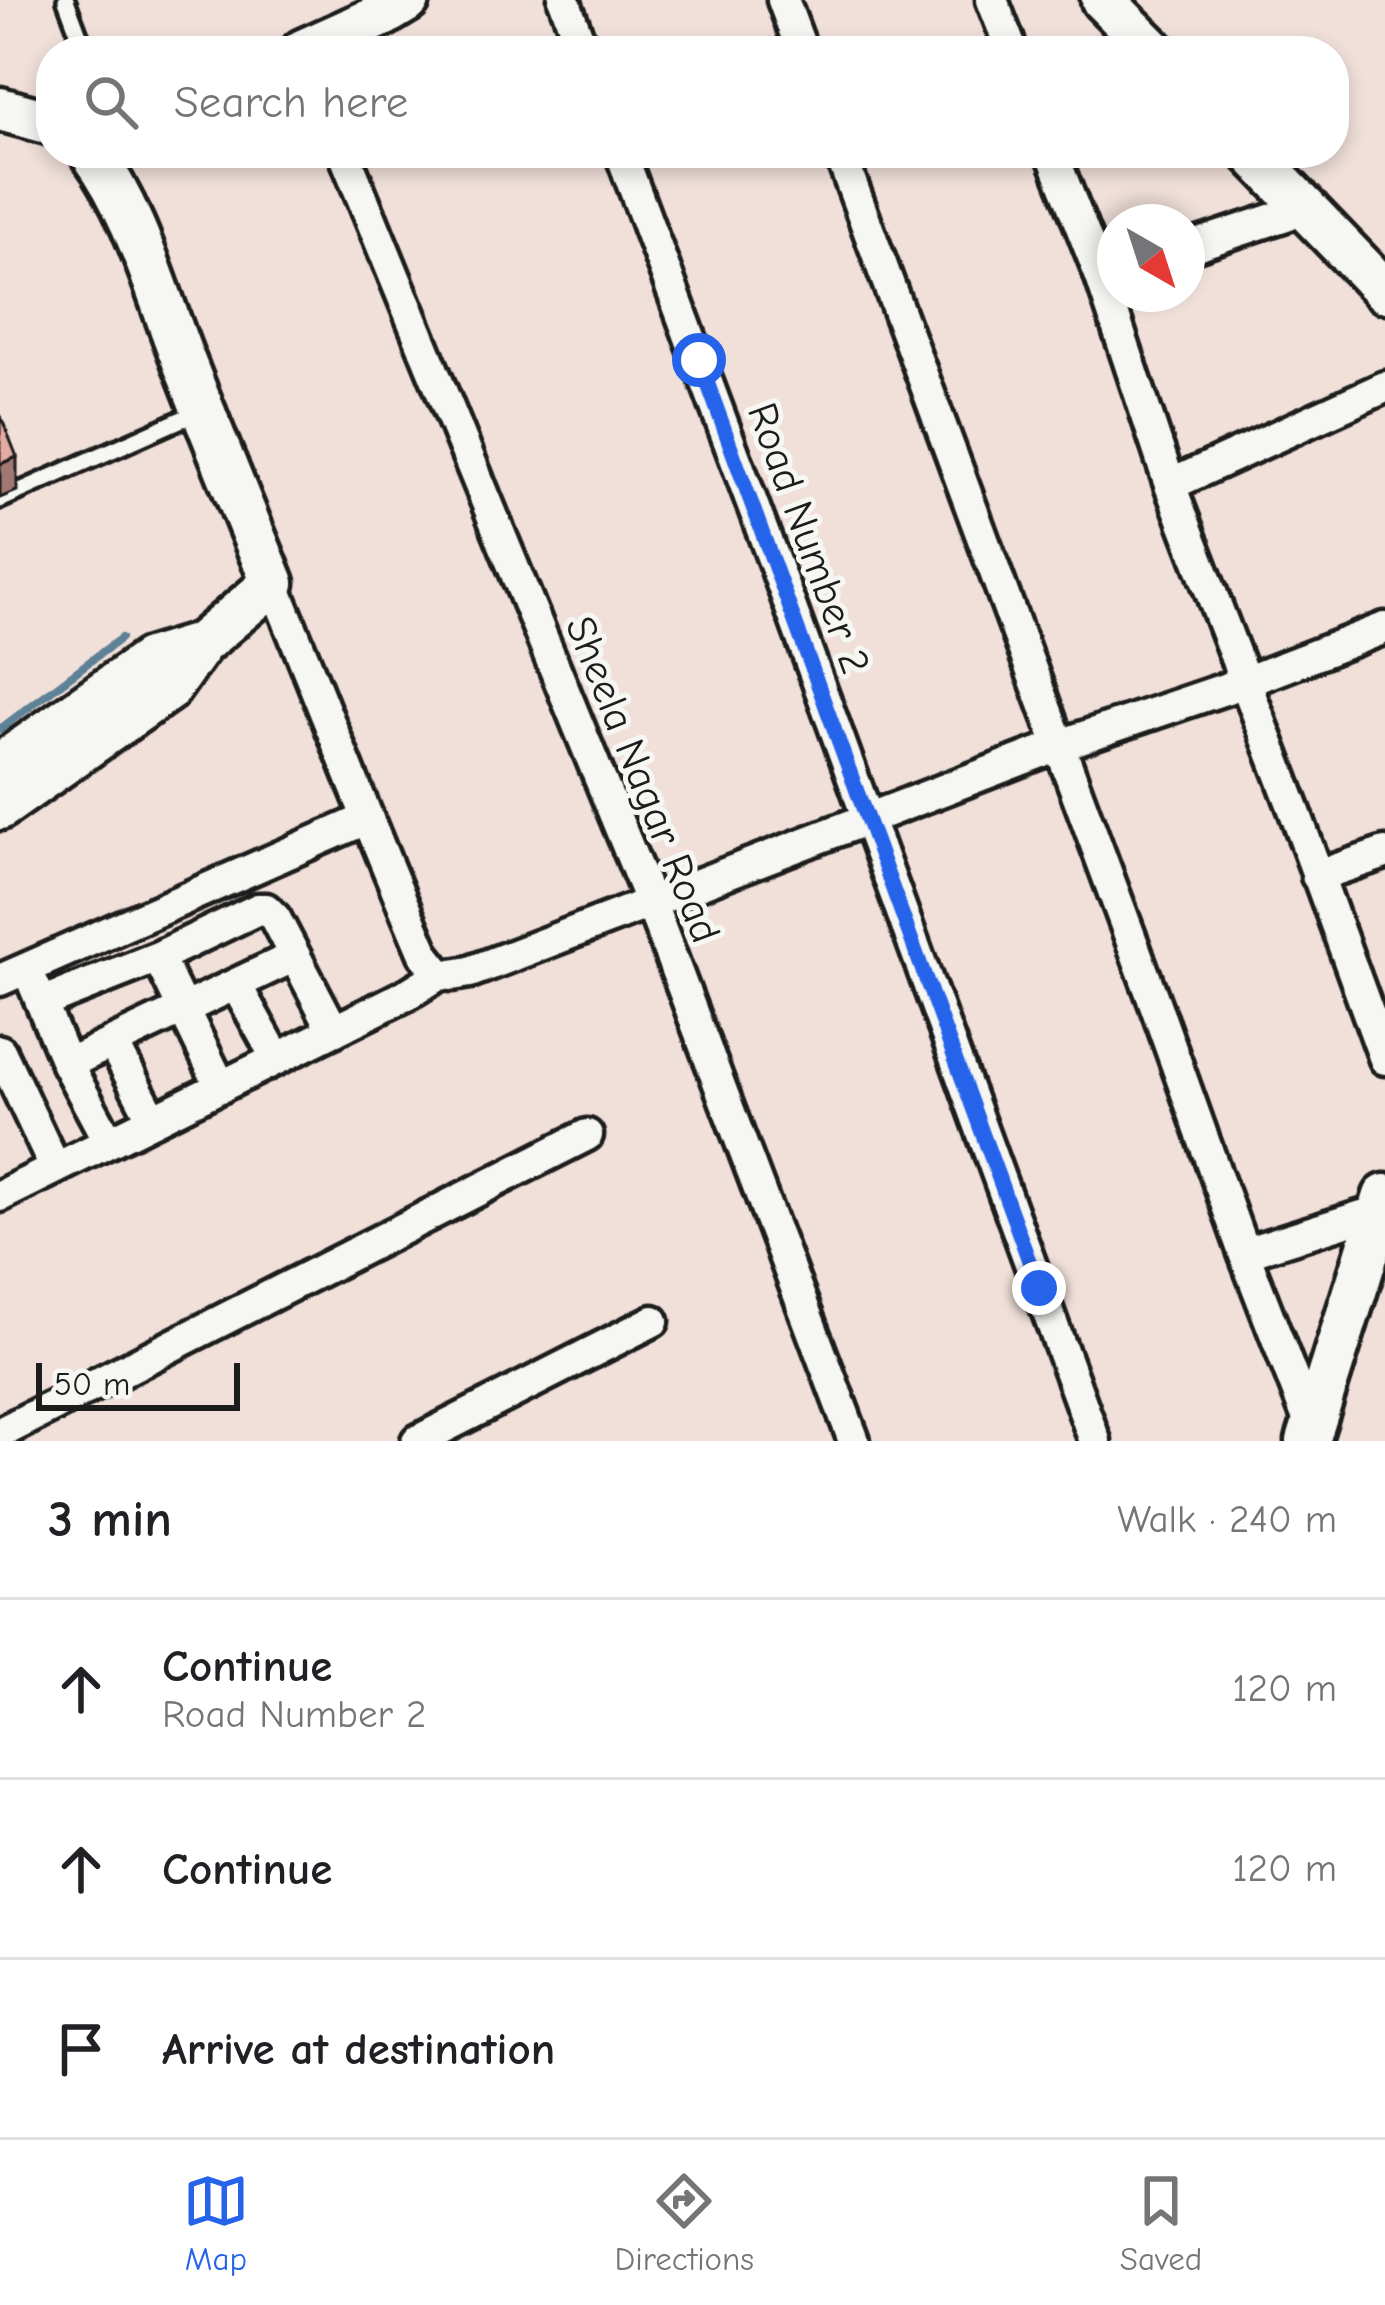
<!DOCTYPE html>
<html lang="en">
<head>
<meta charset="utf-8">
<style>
	body { margin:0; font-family:"Comic Neue",sans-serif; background:#f2f2f2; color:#202124 }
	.compass { position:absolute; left:1097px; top:204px; width:108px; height:108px; border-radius:50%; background:#fff; box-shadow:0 6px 18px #0003; rotate:141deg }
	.scale { position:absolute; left:36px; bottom:30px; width:204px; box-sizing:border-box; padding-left:12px; border:6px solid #1c1c1c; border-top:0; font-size:33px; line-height:42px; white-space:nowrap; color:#1c1c1c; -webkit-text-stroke:9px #f6f6f2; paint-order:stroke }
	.stop { position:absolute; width:36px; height:36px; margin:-27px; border:9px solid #2563eb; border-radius:50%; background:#fff }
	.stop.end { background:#2563eb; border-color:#fff; box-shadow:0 3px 12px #0008 }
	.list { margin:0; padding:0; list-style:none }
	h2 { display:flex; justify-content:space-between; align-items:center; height:156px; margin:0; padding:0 48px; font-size:51px }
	h2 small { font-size:39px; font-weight:400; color:#757577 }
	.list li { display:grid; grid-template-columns:78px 1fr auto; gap:36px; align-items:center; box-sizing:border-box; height:180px; padding:0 48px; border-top:3px solid #e0e0e0 }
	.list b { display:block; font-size:45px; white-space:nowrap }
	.list p { margin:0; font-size:39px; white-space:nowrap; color:#757577 }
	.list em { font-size:39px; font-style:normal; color:#757577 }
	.icon { flex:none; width:66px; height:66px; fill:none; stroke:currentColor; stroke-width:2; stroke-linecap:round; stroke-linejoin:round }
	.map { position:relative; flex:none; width:1385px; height:1441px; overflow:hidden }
	.search { position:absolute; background:#fff; box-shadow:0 6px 18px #0003; left:36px; right:36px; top:36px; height:132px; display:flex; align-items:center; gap:30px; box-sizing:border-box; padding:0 42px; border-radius:48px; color:#757577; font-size:45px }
	.sheet { height:696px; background:#fff }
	nav { display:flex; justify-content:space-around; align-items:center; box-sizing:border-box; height:168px; border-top:3px solid #e0e0e0; background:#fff; font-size:33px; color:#757577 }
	nav a { display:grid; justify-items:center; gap:6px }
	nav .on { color:#2563eb }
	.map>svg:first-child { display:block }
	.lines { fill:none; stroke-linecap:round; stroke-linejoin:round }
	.stream { stroke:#5d8196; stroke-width:8 }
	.lane-casing { stroke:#1c1c1c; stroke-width:24 }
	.street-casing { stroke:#1c1c1c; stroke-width:39 }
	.secondary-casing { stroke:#1c1c1c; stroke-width:51 }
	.lane { stroke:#f6f6f2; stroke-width:15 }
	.street { stroke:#f6f6f2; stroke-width:30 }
	.secondary { stroke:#f6f6f2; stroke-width:42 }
	.shaded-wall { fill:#a07871; stroke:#1c1c1c; stroke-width:3 }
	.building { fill:#e5aba2; stroke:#1c1c1c; stroke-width:3 }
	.route { stroke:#2563eb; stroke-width:15 }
	.labels { text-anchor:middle; stroke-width:10; stroke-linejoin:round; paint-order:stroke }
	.street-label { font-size:42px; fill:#1c1c1c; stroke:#f6f6f2 }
</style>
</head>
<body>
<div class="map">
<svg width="1385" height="1441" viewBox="0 0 1385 1441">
	<rect width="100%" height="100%" fill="#f1e0da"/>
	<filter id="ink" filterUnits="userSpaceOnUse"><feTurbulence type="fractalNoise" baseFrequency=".00833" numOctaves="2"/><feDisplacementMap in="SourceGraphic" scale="24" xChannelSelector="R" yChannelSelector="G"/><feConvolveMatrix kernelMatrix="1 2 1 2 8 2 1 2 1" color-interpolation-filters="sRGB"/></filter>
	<g filter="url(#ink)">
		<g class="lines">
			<path class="stream" d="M0,729L121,638"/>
			<g class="lane-casing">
				<path id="lane" d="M66,0L85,51
					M0,500L200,411"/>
			</g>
			<g class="street-casing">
				<path id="street" d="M564,0L583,51
					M783,0L802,51
					M992,0L1012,51
					M344,153L650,901L854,1441
					M621,153L776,567L1095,1441
					M840,153L1155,1004L1244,1253L1312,1429
					M1052,153L1101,277L1170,485L1295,812L1385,1059
					M1187,248L1304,209
					M1170,485L1385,387
					M273,583C324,707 371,831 424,954L440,974
					M1317,876L1385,853
					M158,957L221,1087
					M0,980L366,819
					M34,985L67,1064L109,1142
					M236,985L277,1059
					M42,1003L158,957L258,909H266L275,918L334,1031
					M113,1043L153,1120
					M0,1051L55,1168
					M67,1064L295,956
					M0,1196L406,995L440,974L452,975L470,972L1057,746L1245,682L1385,628
					M1244,1253L1381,1210
					M0,1433L587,1135
					M417,1441L653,1321"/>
			</g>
			<g class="secondary-casing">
				<path id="secondary" d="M1103,0L1154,51
					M303,51L385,14L408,0
					M0,109L51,123
					M1252,153L1385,291
					M0,765L149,660L201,644
					M0,808L169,689L201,644L273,583C241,505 209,427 179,349C154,283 134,210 92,153
					M1308,1441L1385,1196"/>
			</g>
			<use href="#lane" class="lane"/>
			<use href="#street" class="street"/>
			<use href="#secondary" class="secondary"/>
		</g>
		<path class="shaded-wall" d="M17,457V491L0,498V464Z"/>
		<path class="building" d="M0,414L17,457L0,464Z"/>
	</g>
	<g class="lines" filter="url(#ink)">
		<path class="route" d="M699,360L1039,1288"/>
	</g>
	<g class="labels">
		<g class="street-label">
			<text transform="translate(810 538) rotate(70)" y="15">Road Number 2</text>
			<text transform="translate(644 779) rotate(68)" y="15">Sheela Nagar Road</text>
		</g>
	</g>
</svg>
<svg class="compass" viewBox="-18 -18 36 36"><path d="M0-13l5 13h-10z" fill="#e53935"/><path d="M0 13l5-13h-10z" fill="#757577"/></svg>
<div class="scale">50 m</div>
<div class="stop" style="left:699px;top:360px"></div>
<div class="stop end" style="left:1039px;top:1288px"></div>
<div class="search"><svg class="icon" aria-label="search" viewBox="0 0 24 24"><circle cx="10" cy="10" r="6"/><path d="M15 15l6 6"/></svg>Search here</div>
</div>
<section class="sheet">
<h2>3 min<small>Walk · 240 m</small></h2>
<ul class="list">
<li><svg class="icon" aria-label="ahead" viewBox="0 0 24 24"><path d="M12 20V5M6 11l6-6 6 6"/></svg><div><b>Continue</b><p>Road Number 2</p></div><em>120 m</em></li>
<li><svg class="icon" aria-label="ahead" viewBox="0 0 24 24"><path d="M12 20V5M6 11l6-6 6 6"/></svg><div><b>Continue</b></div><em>120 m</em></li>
<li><svg class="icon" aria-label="arrive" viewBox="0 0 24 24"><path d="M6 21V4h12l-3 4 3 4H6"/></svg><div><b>Arrive at destination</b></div></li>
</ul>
</section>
<nav>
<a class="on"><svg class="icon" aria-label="map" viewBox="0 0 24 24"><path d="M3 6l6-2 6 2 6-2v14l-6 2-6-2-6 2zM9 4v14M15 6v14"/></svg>Map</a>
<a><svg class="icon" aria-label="directions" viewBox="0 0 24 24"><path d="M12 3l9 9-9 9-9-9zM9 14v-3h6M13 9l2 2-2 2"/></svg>Directions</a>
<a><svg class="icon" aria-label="saved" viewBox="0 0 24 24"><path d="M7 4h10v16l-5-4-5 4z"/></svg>Saved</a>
</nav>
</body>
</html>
